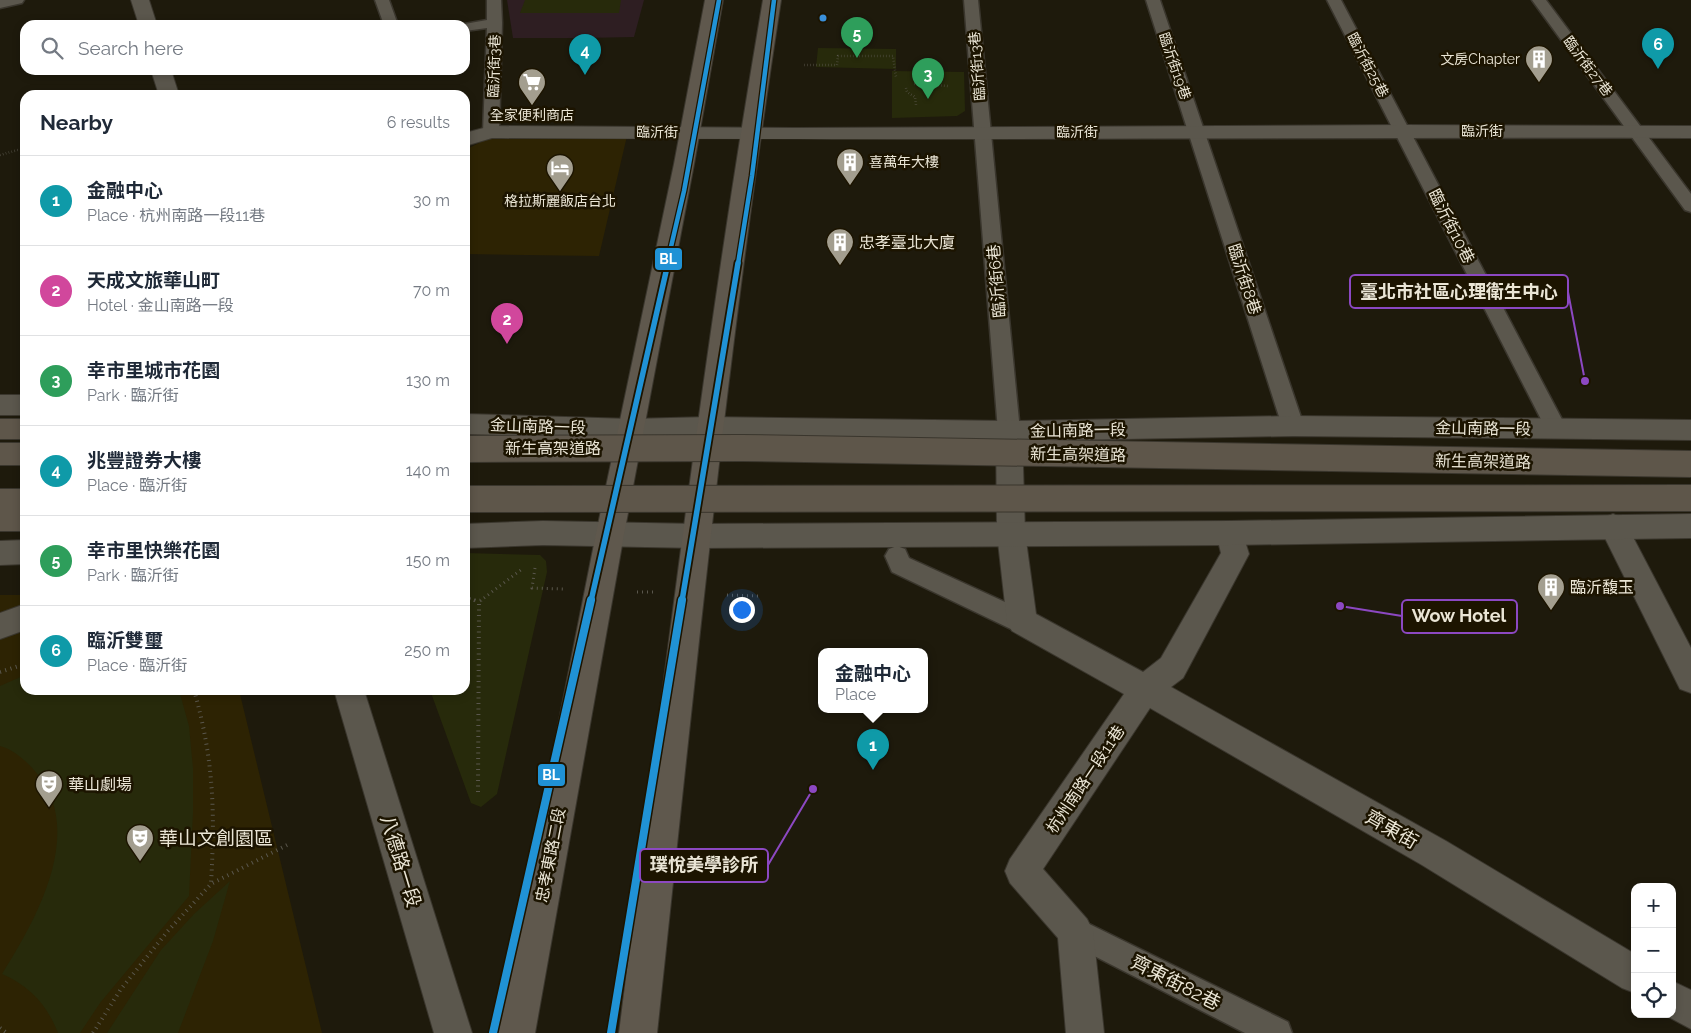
<!DOCTYPE html>
<html lang="en">
<head>
<meta charset="utf-8">
<style>
	body { margin:0; font-family:Raleway,"Noto Sans TC",sans-serif; background:#f6f6f7; color:#1f2937 }
	.controls { position:absolute; right:15px; bottom:15px; display:grid; overflow:hidden; border-radius:10px; box-shadow:0 2px 8px #0003 }
	.controls button { width:45px; height:45px; display:grid; place-items:center; padding:0; border:0; border-bottom:1px solid #e0e1e3; background:#fff; color:#1f2937; font:25px sans-serif }
	.you { position:absolute; left:741px; top:609px; width:18px; height:18px; margin:-12px; border:4px solid #fff; border-radius:50%; background:#1a73e8; box-shadow:0 0 0 8px #1a73e833 }
	.badge { display:grid; place-items:center; width:32px; height:32px; border-radius:50%; background:#5a5e5f; color:#fff; font-size:16px; font-weight:700 }
	.pin { position:absolute; translate:-50% -41px; filter:drop-shadow(0 1px 2px #0008) }
	.pin::after { content:''; position:absolute; top:26px; width:18px; height:15px; background:inherit; clip-path:polygon(0 0,100% 0,50% 100%) }
	.popup { position:absolute; left:818px; top:648px; width:110px; height:65px; box-sizing:border-box; display:grid; place-content:center; border-radius:10px; background:#fff; filter:drop-shadow(0 1px 4px #0005); font-size:16px; white-space:nowrap; color:#747a83 }
	.popup b { font-size:19px; color:#1f2937 }
	.popup::after { content:''; position:absolute; left:50%; top:100%; margin-left:-10px; border:10px solid transparent; border-top-color:#fff }
	.list { margin:0; padding:0; list-style:none }
	h2 { display:flex; justify-content:space-between; align-items:center; height:65px; margin:0; padding:0 20px; font-size:21px }
	h2 small { font-size:16px; font-weight:400; color:#747a83 }
	.list li { display:grid; grid-template-columns:32px 1fr auto; gap:15px; align-items:center; box-sizing:border-box; height:90px; padding:0 20px; border-top:1px solid #e0e1e3 }
	.list b { display:block; font-size:19px; white-space:nowrap }
	.list p { margin:0; font-size:16px; white-space:nowrap; color:#747a83 }
	.list em { font-size:16px; font-style:normal; color:#747a83 }
	.icon { flex:none; width:28px; height:28px; fill:none; stroke:currentColor; stroke-width:2; stroke-linecap:round; stroke-linejoin:round }
	.map { position:relative; flex:none; width:1691px; height:1033px; overflow:hidden }
	.search { position:absolute; background:#fff; box-shadow:0 2px 8px #0003; left:20px; top:20px; width:450px; height:55px; display:flex; align-items:center; gap:12px; box-sizing:border-box; padding:0 18px; border-radius:15px; color:#747a83; font-size:19px }
	.panel { position:absolute; background:#fff; box-shadow:0 2px 8px #0003; left:20px; top:90px; width:450px; height:605px; border-radius:15px }
	.map>svg:first-child { display:block }
	.built { fill:#2d2303 }
	.education { fill:#2e1e22 }
	.green { fill:#272a0b }
	.lines { fill:none; stroke-linecap:round; stroke-linejoin:round }
	.service-casing { stroke:#3a362d; stroke-width:3 }
	.pedestrian-casing { stroke:#3a362d; stroke-width:2 }
	.minor-casing { stroke:#3a362d; stroke-width:2 }
	.tertiary-casing { stroke:#3a362d; stroke-width:2 }
	.primary-casing { stroke:#3a362d; stroke-width:2 }
	.trunk-casing { stroke:#3a362d; stroke-width:2 }
	.path-far2 { stroke:#5a574d; stroke-width:2.5; stroke-dasharray:0.5 2.5; stroke-linecap:butt }
	.path-far1 { stroke:#5a574d; stroke-width:3; stroke-dasharray:1 4; stroke-linecap:butt }
	.path { stroke:#5a574d; stroke-width:4; stroke-dasharray:1 4.5; stroke-linecap:butt }
	.service { fill:#5b574d; fill-rule:evenodd }
	.pedestrian { fill:#5b574d; fill-rule:evenodd }
	.minor { fill:#5b574d; fill-rule:evenodd }
	.tertiary { fill:#5b574d; fill-rule:evenodd }
	.primary { fill:#5f584d; fill-rule:evenodd }
	.trunk { fill:#5e564a; fill-rule:evenodd }
	.trunk-bridge-casing { stroke:#3a362d; stroke-width:28; stroke-linecap:butt }
	.trunk-bridge { stroke:#5e564a; stroke-width:26 }
	.metro-1-far2-casing { stroke:#1c1400; stroke-width:7 }
	.metro-1-far1-casing { stroke:#1c1400; stroke-width:9 }
	.metro-1-casing { stroke:#1c1400; stroke-width:11 }
	.metro-1-far2 { stroke:#2092d5; stroke-width:4.5 }
	.metro-1-far1 { stroke:#2092d5; stroke-width:5.5 }
	.metro-1 { stroke:#2092d5; stroke-width:8 }
	.bus-dot { fill:#3a90db; stroke:#1c1400; stroke-width:2 }
	.labels { text-anchor:middle; stroke-width:5; stroke-linejoin:round; paint-order:stroke }
	.far-poi-label { font-size:14px; fill:#eae5d5; stroke:#1c1400 }
	.far-street-label { font-size:14px; fill:#eae5d5; stroke:#1c1400 }
	.street-label { font-size:16px; fill:#eae5d5; stroke:#1c1400 }
	.poi-label { font-size:16px; fill:#eae5d5; stroke:#1c1400; text-anchor:start }
	.near-street-label { font-size:19px; fill:#eae5d5; stroke:#1c1400 }
	.near-poi-label { font-size:19px; fill:#eae5d5; stroke:#1c1400; text-anchor:start }
	.leader { fill:none; stroke:#8c48c2; stroke-width:2 }
	.callout-dot { fill:#8c48c2; stroke:#1c1400; stroke-width:2 }
	.callout { fill:#1c1400; stroke:#8c48c2; stroke-width:2 }
	.callout-label { font-size:18px; text-anchor:middle; font-weight:bold; fill:#eae5d5 }
	.line-badge { stroke:#1c1400; stroke-width:2 }
	.badge-label { font-size:14px; text-anchor:middle; font-weight:bold; fill:#fff }
</style>
</head>
<body>
<div class="map">
<svg width="1691" height="1033" viewBox="0 0 1691 1033">
	<rect width="100%" height="100%" fill="#1e1a0c"/>
	<path class="built" d="M497,134L627,136L599,256L465,254V150Z
		M0,595H25V690H239L322,1033H0Z"/>
	<path class="education" d="M507,0H644L634,37L584,38H513Z"/>
	<path class="green" d="M525,0H621L619,13H520Z
		M818,48L896,49V69L816,67Z
		M892,71L964,72L965,111L957,116L892,118Z
		M465,553L540,555L546,561L547,572L497,794L481,807L471,803L430,690H465Z
		M25,675V690H179L189,726L193,768V813L189,896L100,1003L80,1033H58C47,1005 30,986 2,974C36,920 88,829 34,770C25,760 13,749 0,746V686Z
		M230,881L213,941L178,1033H107L161,950L194,914Z"/>
	<g class="lines">
		<g class="service-casing">
			<path id="service" d="M0,0H24L22,3L0,8Z
				M375,0H389L398,25H384Z
				M487,0H501L502,23L499,132L497,136H485L483,132L487,28L465,31V25H459L487,20Z
				M964,0H978L1020,431L1016,437L1009,439L1002,437L998,431Z
				M1146,0H1160L1304,426L1300,432L1293,434L1286,432L1282,426Z
				M1327,0H1341L1567,429L1563,435L1556,437L1549,435Z
				M1532,0H1546L1691,194V212L1685,210Z
				M897,546L905,549L909,558L1031,614L1034,622L1031,630L1022,633L1013,630L892,572L885,556L889,549Z
				M1075,917L1288,1022L1292,1033H1245L1065,941L1061,931L1065,921Z"/>
		</g>
		<g class="pedestrian-casing">
			<path id="pedestrian" d="M25,604V630L0,639V613Z"/>
		</g>
		<g class="minor-casing">
			<path id="minor" d="M1403,125L1691,126V138C1291,137 892,141 492,138L465,146V133L491,126L795,128Z
				M1009,421L1018,424L1022,431L1025,533L1036,614L1143,672L1161,658L1221,553L1216,533L1220,525L1230,521L1240,525L1249,554L1183,678L1171,687L1446,841L1635,954V993L1622,988L1422,865L1150,708L1043,869L1087,919L1093,931L1104,1033H1066L1058,938L1010,883L1005,871L1010,859L1124,694L1012,631L1007,622L997,533L996,431L1000,424Z
				M1613,514L1623,518L1691,648V693L1680,689L1599,526L1603,518Z
				M1672,981L1691,990V1029L1663,1014H1672Z"/>
		</g>
		<g class="tertiary-casing">
			<path id="tertiary" d="M131,0H149L157,25H139Z
				M151,70H171L179,95H159Z
				M0,395H25V415H0Z
				M465,414L631,419L709,417L1009,421L1293,416L1691,420V440L1293,436L1009,441L709,437L631,439L465,434Z
				M1691,514V538L1230,545L697,548L543,545L465,548V524L543,521L697,524L1230,521Z
				M25,540V564L0,565V541Z
				M334,690H364L472,1033H434Z"/>
		</g>
		<g class="primary-casing">
			<path id="primary" d="M705,0H723L694,164L624,534L535,1033H497L596,534L674,164Z
				M763,0H781C728,343 694,688 657,1033H619C663,688 704,343 763,0Z"/>
		</g>
		<g class="trunk-casing">
			<path id="trunk" d="M0,419H25V439H0Z
				M0,443H25V465H0Z
				M0,489H25V531H0Z"/>
		</g>
		<path class="path-far2" d="M804,65H837L838,56H893L896,77
			M914,84L948,86
			M906,88L907,92L915,97L916,105
			M0,155L25,148"/>
		<path class="path-far1" d="M535,568L532,588L563,589
			M637,592H653
			M727,595L758,596
			M465,597L477,601
			M480,601L522,569"/>
		<path class="path" d="M474,600L479,602
			M0,672L25,664
			M194,690C214,760 215,813 211,884
			M478,792L479,602L481,600
			M0,1028L7,1033
			M93,1033L121,989L167,932L211,884L287,845"/>
		<use href="#service" class="service"/>
		<use href="#pedestrian" class="pedestrian"/>
		<use href="#minor" class="minor"/>
		<use href="#tertiary" class="tertiary"/>
		<use href="#primary" class="primary"/>
		<use href="#trunk" class="trunk"/>
		<g class="trunk-bridge-casing">
			<path id="trunk-bridge" d="M465,449L742,448L1691,464
				M465,499L1691,498"/>
		</g>
		<use href="#trunk-bridge" class="trunk-bridge"/>
		<g class="metro-1-far2-casing">
			<path id="metro-1-far2" d="M667,264L684,191L719,0
				M738,264L752,176L774,0"/>
		</g>
		<g class="metro-1-far1-casing">
			<path id="metro-1-far1" d="M591,601L668,263
				M682,601L738,263"/>
		</g>
		<g class="metro-1-casing">
			<path id="metro-1" d="M493,1033L591,600
				M611,1033L682,600"/>
		</g>
		<use href="#metro-1-far2" class="metro-1-far2"/>
		<use href="#metro-1-far1" class="metro-1-far1"/>
		<use href="#metro-1" class="metro-1"/>
	</g>
	<defs>
		<g id="building-pin" transform="scale(1.4375)"><path d="M0 17L-7.5 6A9.5 9.5 0 1 1 7.5 6Z" fill="#a39e8f" stroke="#1c1400"/><path d="M-4-6H4V6H1V3H-1V6H-4ZM-2.5-4.3h1.7v1.8h-1.7ZM.8-4.3h1.7v1.8H.8ZM-2.5-1h1.7V.8h-1.7ZM.8-1h1.7V.8H.8Z" fill="#fff"/></g>
		<g id="supermarket-pin" transform="scale(1.4375)"><path d="M0 17L-7.5 6A9.5 9.5 0 1 1 7.5 6Z" fill="#a39e8f" stroke="#1c1400"/><path d="M-6-5.5h2.5l.6 2H6L4.5 2H-2.5L-4.4-4H-6ZM-1.5 3.2a1.3 1.3 0 1 0 .1 0ZM3 3.2a1.3 1.3 0 1 0 .1 0Z" fill="#fff"/></g>
		<g id="hotel-pin" transform="scale(1.4375)"><path d="M0 17L-7.5 6A9.5 9.5 0 1 1 7.5 6Z" fill="#a39e8f" stroke="#1c1400"/><path d="M-6-4.5h1.5V1H6V5H4.5V3h-9V5H-6ZM-4 0a1.8 1.8 0 1 1 3.6 0ZM.5 0V-2.5h3Q6-2.5 6 0Z" fill="#fff"/></g>
		<g id="theatre-pin" transform="scale(1.4375)"><path d="M0 17L-7.5 6A9.5 9.5 0 1 1 7.5 6Z" fill="#a39e8f" stroke="#1c1400"/><path d="M-5-5.5Q0-4 5-5.5V0Q5 5 0 6Q-5 5-5 0ZM-3.3-2.5H-1v1.5H-3.3ZM1-2.5H3.3v1.5H1ZM-2.8 1Q0 5.5 2.8 1Z" fill="#fff"/></g>
	</defs>
	<g fill-rule="evenodd">
		<use href="#building-pin" x="1539" y="59"/>
		<use href="#supermarket-pin" x="532" y="82"/>
		<use href="#building-pin" x="850" y="162"/>
		<use href="#hotel-pin" x="560" y="168"/>
		<use href="#building-pin" x="840" y="242"/>
		<use href="#building-pin" x="1551" y="587"/>
		<use href="#theatre-pin" x="49" y="784"/>
		<use href="#theatre-pin" x="140" y="838"/>
	</g>
	<circle class="bus-dot" cx="823" cy="18" r="4.5"/>
	<g class="labels">
		<g class="far-poi-label">
			<text x="1520" y="64" text-anchor="end">文房Chapter</text>
			<text x="532" y="120">全家便利商店</text>
			<text x="869" y="167" text-anchor="start">喜萬年大樓</text>
			<text x="560" y="206">格拉斯麗飯店台北</text>
		</g>
		<g class="far-street-label">
			<text transform="translate(1368 65) rotate(62)" y="5">臨沂街25巷</text>
			<text transform="translate(494 66) rotate(-88)" y="5">臨沂街3巷</text>
			<text transform="translate(977 66) rotate(-95)" y="5">臨沂街13巷</text>
			<text transform="translate(1175 66) rotate(71)" y="5">臨沂街19巷</text>
			<text transform="translate(1588 66) rotate(53)" y="5">臨沂街27巷</text>
			<text x="1482" y="136">臨沂街</text>
			<text transform="translate(657 132) rotate(1)" y="5">臨沂街</text>
			<text x="1077" y="137">臨沂街</text>
		</g>
		<g class="street-label">
			<text transform="translate(1452 226) rotate(63)" y="6">臨沂街10巷</text>
			<text transform="translate(1245 279) rotate(72)" y="6">臨沂街8巷</text>
			<text transform="translate(996 281) rotate(-95)" y="6">臨沂街6巷</text>
			<text transform="translate(538 426) rotate(2)" y="6">金山南路一段</text>
			<text transform="translate(1483 428) rotate(1)" y="6">金山南路一段</text>
			<text transform="translate(1078 430) rotate(-1)" y="6">金山南路一段</text>
			<text x="553" y="454">新生高架道路</text>
			<text transform="translate(1078 454) rotate(1)" y="6">新生高架道路</text>
			<text transform="translate(1483 461) rotate(1)" y="6">新生高架道路</text>
			<text transform="translate(1085 779) rotate(-56)" y="6">杭州南路一段11巷</text>
			<text transform="translate(550 855) rotate(-79)" y="6">忠孝東路二段</text>
		</g>
		<g class="poi-label">
			<text x="859" y="248">忠孝臺北大廈</text>
			<text x="1570" y="593">臨沂馥玉</text>
			<text x="68" y="790">華山劇場</text>
		</g>
		<g class="near-street-label">
			<text transform="translate(1392 829) rotate(30)" y="7">齊東街</text>
			<text transform="translate(401 861) rotate(73)" y="7">八德路一段</text>
			<text transform="translate(1176 982) rotate(27)" y="7">齊東街82巷</text>
		</g>
		<g class="near-poi-label">
			<text x="159" y="845">華山文創園區</text>
		</g>
	</g>
	<path class="leader" d="M1585 381L1568 292M1340 606L1402 616M813 789L768 865"/>
	<g class="callout-dot">
		<circle cx="1585" cy="381" r="5"/>
		<circle cx="1340" cy="606" r="5"/>
		<circle cx="813" cy="789" r="5"/>
	</g>
	<g class="callout">
		<rect x="1350" y="275" width="218" height="33" rx="5"/>
		<rect x="1402" y="600" width="115" height="33" rx="5"/>
		<rect x="640" y="849" width="128" height="33" rx="5"/>
	</g>
	<g class="callout-label">
		<text x="1459" y="298">臺北市社區心理衛生中心</text>
		<text x="1459" y="622">Wow Hotel</text>
		<text x="704" y="871">璞悅美學診所</text>
	</g>
	<g class="line-badge">
		<rect x="654" y="247" width="29" height="24" rx="5" fill="#2092d5"/>
		<rect x="537" y="763" width="29" height="24" rx="5" fill="#2092d5"/>
	</g>
	<g class="badge-label">
		<text x="668" y="264">BL</text>
		<text x="551" y="780">BL</text>
	</g>
</svg>
<div class="controls">
<button>+</button>
<button>−</button>
<button><svg class="icon" aria-label="locate" viewBox="0 0 24 24"><circle cx="12" cy="12" r="6"/><path d="M12 2v4M12 18v4M2 12h4M18 12h4"/></svg></button>
</div>
<div class="you"></div>
<div class="pin badge" style="left:873px;top:770px;background:#0f9aa8">1</div>
<div class="popup"><b>金融中心</b>Place</div>
<div class="pin badge" style="left:507px;top:344px;background:#d1479c">2</div>
<div class="pin badge" style="left:928px;top:99px;background:#2e9e5b">3</div>
<div class="pin badge" style="left:585px;top:75px;background:#0f9aa8">4</div>
<div class="pin badge" style="left:857px;top:58px;background:#2e9e5b">5</div>
<div class="pin badge" style="left:1658px;top:69px;background:#0f9aa8">6</div>
<div class="search"><svg class="icon" aria-label="search" viewBox="0 0 24 24"><circle cx="10" cy="10" r="6"/><path d="M15 15l6 6"/></svg>Search here</div>
<section class="panel">
<h2>Nearby<small>6 results</small></h2>
<ul class="list">
<li><span class="badge" style="background:#0f9aa8">1</span><div><b>金融中心</b><p>Place · 杭州南路一段11巷</p></div><em>30 m</em></li>
<li><span class="badge" style="background:#d1479c">2</span><div><b>天成文旅華山町</b><p>Hotel · 金山南路一段</p></div><em>70 m</em></li>
<li><span class="badge" style="background:#2e9e5b">3</span><div><b>幸市里城市花園</b><p>Park · 臨沂街</p></div><em>130 m</em></li>
<li><span class="badge" style="background:#0f9aa8">4</span><div><b>兆豐證券大樓</b><p>Place · 臨沂街</p></div><em>140 m</em></li>
<li><span class="badge" style="background:#2e9e5b">5</span><div><b>幸市里快樂花園</b><p>Park · 臨沂街</p></div><em>150 m</em></li>
<li><span class="badge" style="background:#0f9aa8">6</span><div><b>臨沂雙璽</b><p>Place · 臨沂街</p></div><em>250 m</em></li>
</ul>
</section>
</div>
</body>
</html>
